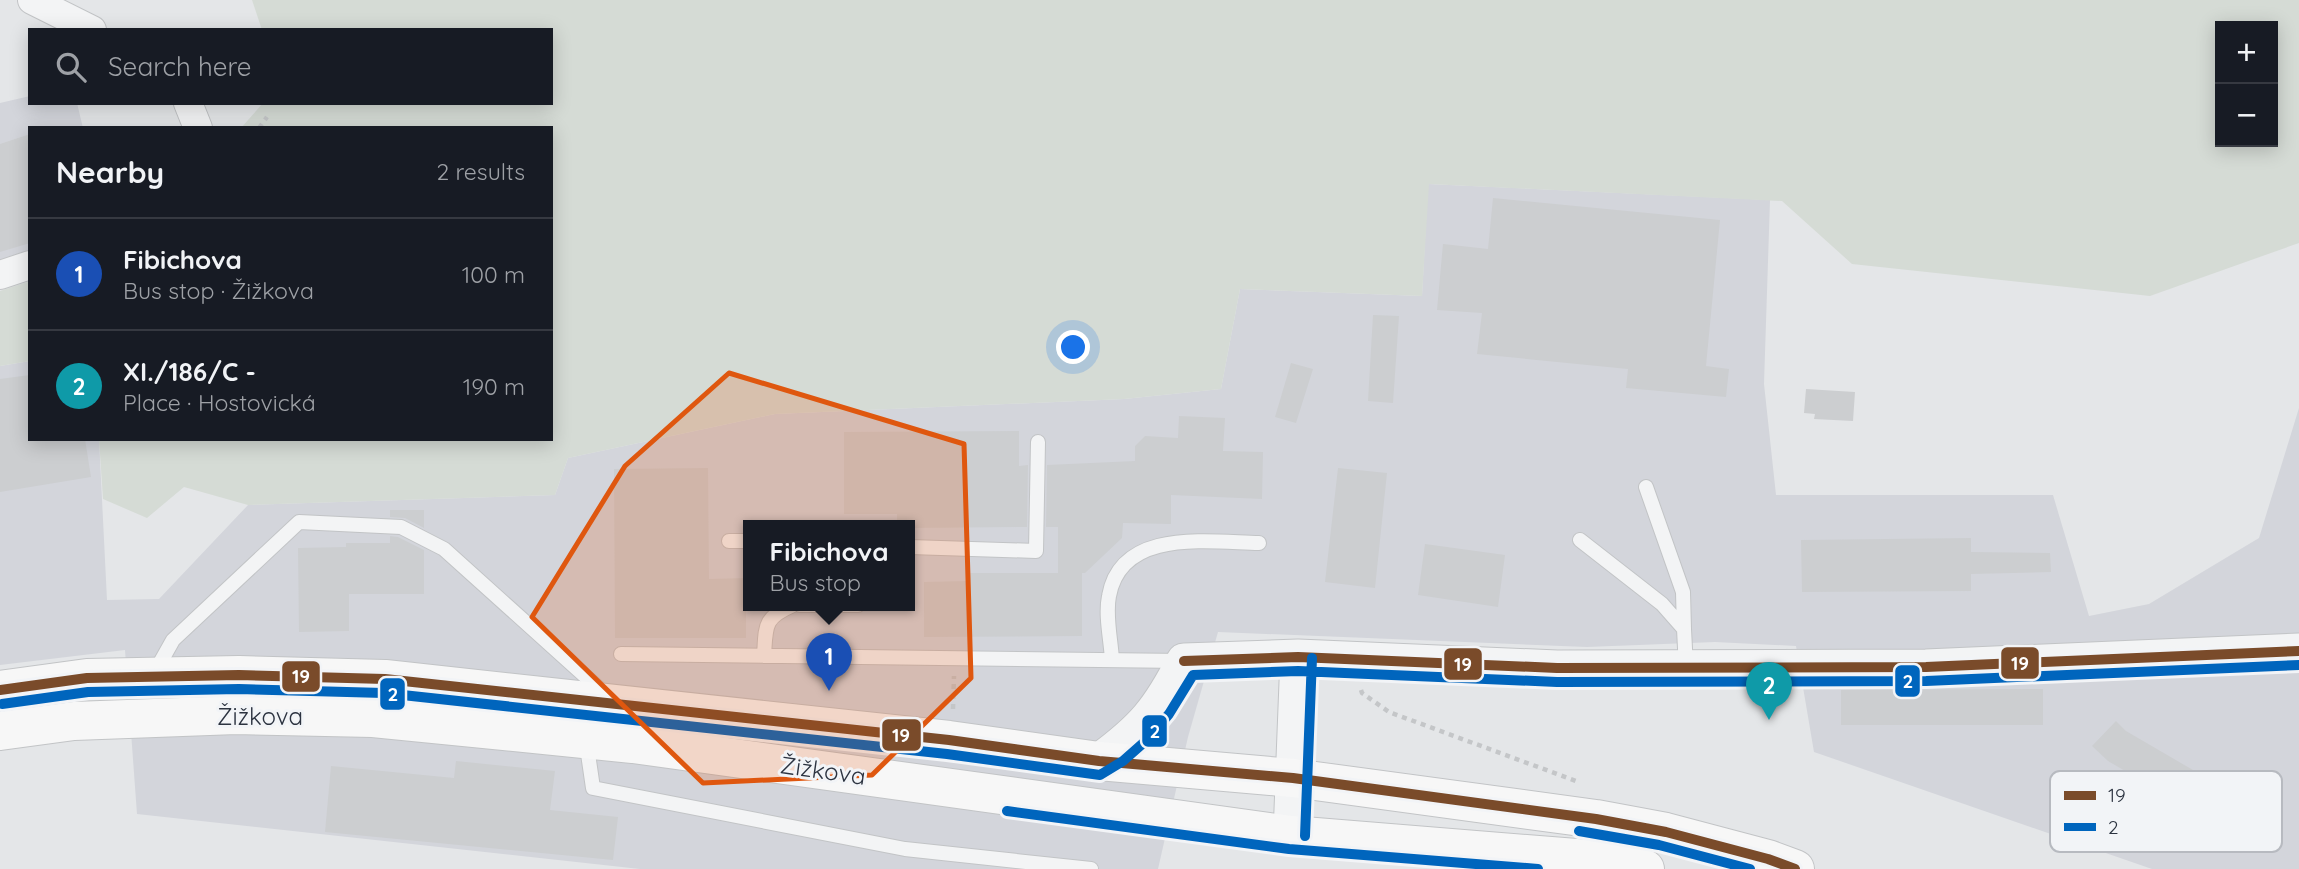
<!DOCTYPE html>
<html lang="en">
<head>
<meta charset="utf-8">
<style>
	body { margin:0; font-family:Quicksand,sans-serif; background:#242831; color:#f1f3f6 }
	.controls { position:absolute; right:21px; top:21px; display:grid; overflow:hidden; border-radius:0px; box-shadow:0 4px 18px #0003 }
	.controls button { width:63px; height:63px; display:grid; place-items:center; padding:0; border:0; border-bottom:2px solid #363941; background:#171b24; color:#f1f3f6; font:35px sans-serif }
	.you { position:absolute; left:1074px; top:348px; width:24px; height:24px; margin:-18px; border:5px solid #fff; border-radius:50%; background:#1a73e8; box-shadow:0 0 0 10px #1a73e833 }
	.badge { display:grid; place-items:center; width:46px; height:46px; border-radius:50%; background:#2563eb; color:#fff; font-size:23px; font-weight:700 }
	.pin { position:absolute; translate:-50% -58px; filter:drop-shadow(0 2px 4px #0008) }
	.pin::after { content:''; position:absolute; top:37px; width:24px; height:21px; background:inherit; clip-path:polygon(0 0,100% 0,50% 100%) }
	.popup { position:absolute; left:743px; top:520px; width:172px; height:91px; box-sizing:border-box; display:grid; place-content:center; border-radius:0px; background:#171b24; filter:drop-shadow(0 2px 5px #0005); font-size:23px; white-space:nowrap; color:#9ea1a6 }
	.popup b { font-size:26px; color:#f1f3f6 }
	.popup::after { content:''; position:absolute; left:50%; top:100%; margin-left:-14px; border:14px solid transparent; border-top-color:#171b24 }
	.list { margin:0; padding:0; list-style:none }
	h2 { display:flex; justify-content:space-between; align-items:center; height:91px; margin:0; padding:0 28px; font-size:30px }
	h2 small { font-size:23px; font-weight:400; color:#9ea1a6 }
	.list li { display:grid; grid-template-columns:46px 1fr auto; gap:21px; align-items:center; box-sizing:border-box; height:112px; padding:0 28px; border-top:2px solid #363941 }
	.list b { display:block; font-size:26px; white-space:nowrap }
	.list p { margin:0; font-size:23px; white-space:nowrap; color:#9ea1a6 }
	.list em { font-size:23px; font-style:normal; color:#9ea1a6 }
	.icon { flex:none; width:38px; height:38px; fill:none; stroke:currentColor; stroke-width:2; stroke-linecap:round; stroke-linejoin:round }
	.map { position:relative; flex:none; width:2299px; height:869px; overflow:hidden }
	.search { position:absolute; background:#171b24; box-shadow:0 4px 18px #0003; left:28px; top:28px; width:525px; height:77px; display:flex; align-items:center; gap:18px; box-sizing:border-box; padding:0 24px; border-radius:0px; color:#9ea1a6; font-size:26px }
	.panel { position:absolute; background:#171b24; box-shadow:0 4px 18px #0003; left:28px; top:126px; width:525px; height:315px; border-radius:0px }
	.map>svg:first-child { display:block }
	.built { fill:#d3d5db; fill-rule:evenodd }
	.green { fill:#d5dbd5; fill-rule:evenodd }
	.building { fill:#ccced0 }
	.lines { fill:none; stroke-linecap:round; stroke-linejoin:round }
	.service-casing { stroke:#c2c4c6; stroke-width:16 }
	.minor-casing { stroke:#c2c4c6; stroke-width:30 }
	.tertiary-casing { stroke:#c2c4c6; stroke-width:37 }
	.secondary-casing { stroke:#c2c4c6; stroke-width:40 }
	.path { stroke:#c4c6c8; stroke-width:4.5; stroke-dasharray:5 5; stroke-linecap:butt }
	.service { stroke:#f3f4f5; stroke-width:14 }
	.minor { stroke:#f3f4f5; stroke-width:28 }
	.tertiary { stroke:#f3f4f5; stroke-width:35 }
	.secondary { stroke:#f7f7f7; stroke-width:38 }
	.bus-1-casing { stroke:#f2f4f7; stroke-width:16 }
	.bus-2-casing { stroke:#f2f4f7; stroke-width:16 }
	.bus-1 { stroke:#7a4b2a; stroke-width:10 }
	.bus-2 { stroke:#0065bd; stroke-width:10 }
	.marked { fill:#df570f; fill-opacity:0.2; stroke:#df570f; stroke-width:5; stroke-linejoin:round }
	.labels { text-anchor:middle; stroke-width:6; stroke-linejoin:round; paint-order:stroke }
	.street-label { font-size:24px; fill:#2c3340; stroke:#f2f4f7 }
	.key { fill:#f2f4f7; stroke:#b7bac0; stroke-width:2 }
	.key-label { font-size:19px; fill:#2c3340 }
	.line-badge { stroke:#f2f4f7; stroke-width:2.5 }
	.badge-label { font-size:19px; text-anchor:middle; font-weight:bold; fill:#fff }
</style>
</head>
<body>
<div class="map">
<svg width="2299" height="869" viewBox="0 0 2299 869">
	<rect width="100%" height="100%" fill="#e4e6e8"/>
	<path class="built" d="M30,96V103H77L83,128H30V252L0,262V103Z
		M1428,184L1770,200L1764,384L1776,495H2053L2089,616L2149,604L2259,538L2299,408V869H2152L1814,752L1796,646L1715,642L1587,647L1218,632L1188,737L1158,869H640L137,814L125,650L0,665V366L30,361V439H99L107,600L159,599L248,505L555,495L568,458L775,414L1124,399L1221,389L1240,289L1422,296ZM748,525H910V605H748Z"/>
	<path class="green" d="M252,0H2299V243L2150,296L1852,264L1782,201L1429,184L1422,296L1240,289L1221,389L1124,399L775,414L568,458L555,495L248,505L184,487L147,518L103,499L99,439H551V128H241L263,103H551V30H262ZM2220,26H2273V142H2220Z
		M30,281V361L0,366V291Z"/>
	<path class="building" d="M30,134V243L0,252V144Z
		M1493,198L1720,220L1706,366L1729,369L1726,397L1626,388L1628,369L1477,354L1482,313L1437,310L1443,244L1488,249Z
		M1373,315L1399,316L1393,403L1368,401Z
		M1291,363L1313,369L1296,423L1275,417Z
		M30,375V439H85L91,477L0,492V379Z
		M1806,389L1855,392L1853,421L1814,419L1815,414L1804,413Z
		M1179,416L1225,418L1223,451L1263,452L1262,499L1171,495V524L1123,523L1122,538L1085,573H1082V636L924,637V582L967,581L966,573H1058V527H1046L1047,465L1135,461V446L1145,436L1178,438Z
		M1019,431V466L1028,465L1027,527L909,528V525H897V514H844V432Z
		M708,468L709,579L746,578V638H615L614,469Z
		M1338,468L1387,473L1375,588L1325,582Z
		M390,510H424V528L405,518L390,517Z
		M390,536L398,537L424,550V594H349V631L299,632L298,548L346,547V543H390Z
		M1971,538V552L2050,553L2051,572L1971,574V591L1802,592L1801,540Z
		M1425,544L1505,555L1498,607L1418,595Z
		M2043,689V725H1841V690Z
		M2116,721L2126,731L2205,777L2187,807L2108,761L2092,746Z
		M456,761L555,771L550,810L618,817L613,860L325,832L331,766L454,778Z"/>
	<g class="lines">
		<g class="service-casing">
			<path id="service" d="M1646,487L1683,592L1684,629
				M1580,540L1662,604L1684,629L1686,668
				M729,541H748
				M910,547L1036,551L1038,442
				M800,605H858
				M621,654L1183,661
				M764,656C766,626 763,618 793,605
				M1112,660C1111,640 1105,616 1109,596C1121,528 1208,542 1259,543
				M155,672L173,640L299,522L401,527L444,549L604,693
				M586,740L593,788L905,849L1091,869"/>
		</g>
		<g class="minor-casing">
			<path id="minor" d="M32,0L92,30
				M188,103L198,128
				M0,275L30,265"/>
		</g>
		<g class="tertiary-casing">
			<path id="tertiary" d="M1099,761C1143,729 1159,710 1184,661L1298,657L1557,668L1926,667L2299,651
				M1291,835L1298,657"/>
		</g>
		<g class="secondary-casing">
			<path id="secondary" d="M0,690L87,678L239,675L385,679L949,740L1099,761L1293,778L1596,819L1666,832L1768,859L1795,869
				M0,731L74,721L236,715L373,718L633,744L1291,835L1601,860L1645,869"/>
		</g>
		<path class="path" d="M259,128L267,117
			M1361,690L1362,693L1389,712L1576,781
			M953,709L954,676"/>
		<use href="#service" class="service"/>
		<use href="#minor" class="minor"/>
		<use href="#tertiary" class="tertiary"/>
		<use href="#secondary" class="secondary"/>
		<g class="bus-1-casing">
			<path id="bus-1" d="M1184,661L1298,657L1557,668L1926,667L2299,651
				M0,690L87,678L239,675L385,679L949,740L1099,761L1293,778L1596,819L1666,832L1768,859L1795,869"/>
		</g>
		<g class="bus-2-casing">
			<path id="bus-2" d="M2,704L88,692L239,689L384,693L947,754L1100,775L1123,761L1149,738L1169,714L1193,675L1298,671L1557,682L1926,681L2299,665
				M1007,811L1289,849L1538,869
				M1579,831L1659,845L1750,869
				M1305,836L1312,658"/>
		</g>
		<use href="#bus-1" class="bus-1"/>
		<use href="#bus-2" class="bus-2"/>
	</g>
	<path class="marked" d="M729,373L964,444L971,678L872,775L703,783L532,617L625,466Z"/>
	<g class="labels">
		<g class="street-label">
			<text x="260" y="725">Žižkova</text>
			<text transform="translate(823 771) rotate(8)" y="8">Žižkova</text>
		</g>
	</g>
	<rect x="2050" y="771" width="232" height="81" rx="10" class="key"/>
	<rect x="2064" y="791" width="32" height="9" fill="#7a4b2a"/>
	<rect x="2064" y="823" width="32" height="8" fill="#0065bd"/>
	<g class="key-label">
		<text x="2108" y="802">19</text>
		<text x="2108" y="834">2</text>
	</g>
	<g class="line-badge">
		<rect x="2000" y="646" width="40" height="34" rx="7" fill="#7a4b2a"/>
		<rect x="1443" y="647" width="40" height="34" rx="7" fill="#7a4b2a"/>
		<rect x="281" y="660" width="40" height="33" rx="7" fill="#7a4b2a"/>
		<rect x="1894" y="664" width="27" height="34" rx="7" fill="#0065bd"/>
		<rect x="379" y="677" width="27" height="34" rx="7" fill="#0065bd"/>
		<rect x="1141" y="714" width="27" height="34" rx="7" fill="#0065bd"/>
		<rect x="881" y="718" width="41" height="34" rx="7" fill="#7a4b2a"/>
	</g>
	<g class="badge-label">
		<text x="2020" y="670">19</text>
		<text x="1463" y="671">19</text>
		<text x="301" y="683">19</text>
		<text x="1908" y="688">2</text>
		<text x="393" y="701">2</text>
		<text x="1155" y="738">2</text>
		<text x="901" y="742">19</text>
	</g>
</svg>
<div class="controls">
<button>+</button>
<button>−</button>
</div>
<div class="you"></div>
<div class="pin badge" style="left:829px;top:691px;background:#1a4fb4">1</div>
<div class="popup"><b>Fibichova</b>Bus stop</div>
<div class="pin badge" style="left:1769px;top:720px;background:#0f9aa8">2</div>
<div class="search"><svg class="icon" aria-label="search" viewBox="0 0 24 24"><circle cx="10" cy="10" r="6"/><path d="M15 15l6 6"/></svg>Search here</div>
<section class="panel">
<h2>Nearby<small>2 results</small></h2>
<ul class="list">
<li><span class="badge" style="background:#1a4fb4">1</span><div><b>Fibichova</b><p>Bus stop · Žižkova</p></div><em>100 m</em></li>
<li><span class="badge" style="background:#0f9aa8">2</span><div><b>XI./186/C -</b><p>Place · Hostovická</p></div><em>190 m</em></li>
</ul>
</section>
</div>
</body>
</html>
